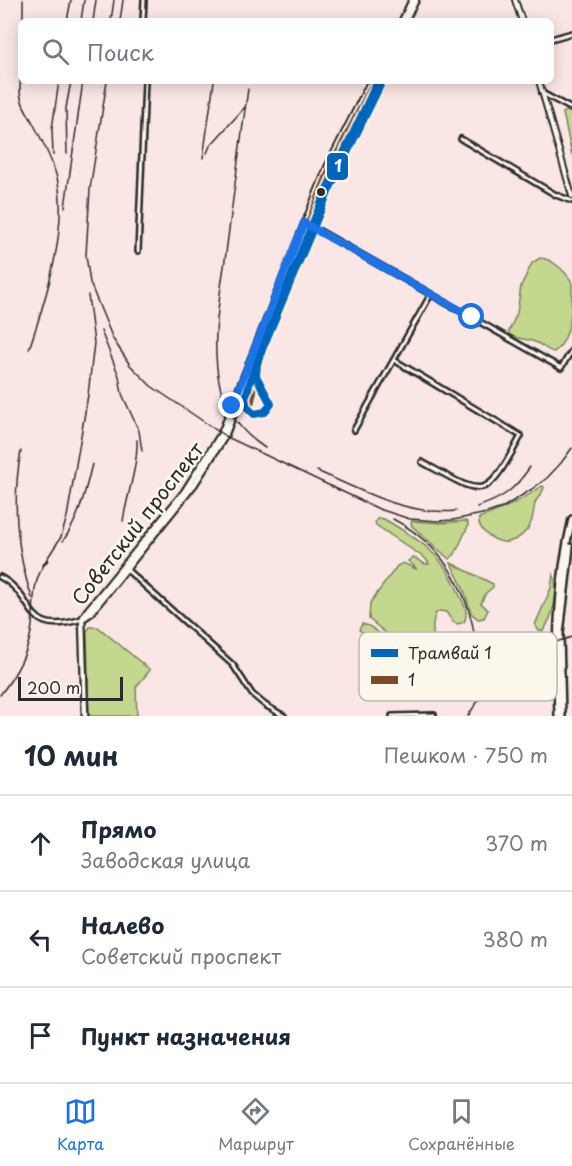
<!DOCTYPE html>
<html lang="ru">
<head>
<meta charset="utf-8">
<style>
	body { margin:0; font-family:"Playpen Sans",sans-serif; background:#f2f2f3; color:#1f2937 }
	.scale { position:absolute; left:18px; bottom:15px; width:105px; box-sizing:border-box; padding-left:6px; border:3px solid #2b2b2b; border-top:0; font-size:16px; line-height:21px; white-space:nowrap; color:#2b2b2b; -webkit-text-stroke:4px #fbf7ec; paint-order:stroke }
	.stop { position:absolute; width:18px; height:18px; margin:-14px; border:4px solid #1a73e8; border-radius:50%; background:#fff }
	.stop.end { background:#1a73e8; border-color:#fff; box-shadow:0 2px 6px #0008 }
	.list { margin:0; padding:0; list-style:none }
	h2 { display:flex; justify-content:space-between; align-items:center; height:78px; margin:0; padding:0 24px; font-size:26px }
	h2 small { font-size:20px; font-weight:400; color:#747a83 }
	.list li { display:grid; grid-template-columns:39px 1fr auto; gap:18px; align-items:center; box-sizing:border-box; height:96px; padding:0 24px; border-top:2px solid #e0e1e3 }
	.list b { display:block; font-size:22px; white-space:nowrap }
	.list p { margin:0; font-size:20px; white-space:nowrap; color:#747a83 }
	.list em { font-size:20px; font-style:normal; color:#747a83 }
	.icon { flex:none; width:33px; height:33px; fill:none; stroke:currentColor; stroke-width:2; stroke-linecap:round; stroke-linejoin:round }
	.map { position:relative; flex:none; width:572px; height:716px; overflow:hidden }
	.search { position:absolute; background:#fff; box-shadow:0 3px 15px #0003; left:18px; right:18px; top:18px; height:66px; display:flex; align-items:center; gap:15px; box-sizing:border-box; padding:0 21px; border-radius:9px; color:#747a83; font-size:22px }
	.sheet { height:366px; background:#fff }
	nav { display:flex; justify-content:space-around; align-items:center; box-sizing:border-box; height:84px; border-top:2px solid #e0e1e3; background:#fff; font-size:16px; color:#747a83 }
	nav a { display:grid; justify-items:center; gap:3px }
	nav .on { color:#1a73e8 }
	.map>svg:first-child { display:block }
	.green { fill:#c3d88e; stroke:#77825c; stroke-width:1.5 }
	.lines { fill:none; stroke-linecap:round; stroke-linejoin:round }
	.minor-casing { stroke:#2b2b2b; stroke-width:8 }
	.tertiary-casing { stroke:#2b2b2b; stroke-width:8 }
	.secondary-casing { stroke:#2b2b2b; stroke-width:9 }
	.primary-casing { stroke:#2b2b2b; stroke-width:10 }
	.minor { stroke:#fbf7ec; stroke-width:3 }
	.tertiary { stroke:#fbf7ec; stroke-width:4 }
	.secondary { stroke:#fbf7ec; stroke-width:4.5 }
	.primary { stroke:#fbf7ec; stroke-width:5 }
	.tram { stroke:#2b2b2b; stroke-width:1.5 }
	.rail { stroke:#2b2b2b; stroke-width:1.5 }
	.bus-1-casing { stroke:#fbf7ec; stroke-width:12 }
	.bus-1 { stroke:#7a4b2a; stroke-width:8 }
	.tram-1-casing { stroke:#fbf7ec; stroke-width:12 }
	.tram-1 { stroke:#0065bd; stroke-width:8 }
	.route { stroke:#1a73e8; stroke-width:8 }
	.bus-dot { fill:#2b2b2b; stroke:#fbf7ec; stroke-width:2 }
	.labels { text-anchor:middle; stroke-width:5; stroke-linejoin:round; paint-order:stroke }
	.street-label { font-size:20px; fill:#2b2b2b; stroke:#fbf7ec }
	.key { fill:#fbf7ec; stroke:#bdbab2; stroke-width:1.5 }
	.key-label { font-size:16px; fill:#2b2b2b }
	.line-badge { stroke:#fbf7ec; stroke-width:2 }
	.badge-label { font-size:16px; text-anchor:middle; font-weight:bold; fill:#fff }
</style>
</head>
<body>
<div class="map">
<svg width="572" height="716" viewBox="0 0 572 716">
	<rect width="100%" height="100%" fill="#fae6e5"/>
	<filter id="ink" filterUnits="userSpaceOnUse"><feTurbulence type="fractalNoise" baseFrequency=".0167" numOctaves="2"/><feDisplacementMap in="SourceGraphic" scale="12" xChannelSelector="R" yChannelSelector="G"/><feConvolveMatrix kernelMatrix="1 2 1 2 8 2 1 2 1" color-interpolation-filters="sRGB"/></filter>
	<g filter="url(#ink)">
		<path class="green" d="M566,111L572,113V155L563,113Z
			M540,258C553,259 565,271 572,282C572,306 572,339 554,352C545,350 541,343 532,341C524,338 518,340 509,334V331L517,313L521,286L532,263Z
			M542,486L544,487C543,494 537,497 535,503C533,513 533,525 524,533C520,538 510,543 503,542C492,540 477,530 479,518C504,509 520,501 542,486Z
			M378,518L384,519C420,540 445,555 460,596C464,604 469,614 464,622L458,624L453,622L446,612L440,611L436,613C426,631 445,665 427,679H422L418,669L410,664L404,654H409L407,651L369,619L370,603L397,566L403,563L416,569V568L408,561L413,557L425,564H429L426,559L376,525L375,522Z
			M412,521L441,523L465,521L468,522V526L455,554L449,559L412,526L411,523Z
			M451,563L493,584V587L486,593L481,603L488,610L484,618L478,619L471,613L464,590Z
			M553,574C560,590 553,617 543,631H539L535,625L551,588Z
			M362,624L369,626L400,648L401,661L392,664L387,671L384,673L379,669L380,650L370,640L369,634H365L359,630Z
			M90,627H98L150,670L136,687L137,716H89L87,631Z"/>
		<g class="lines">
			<g class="minor-casing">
				<path id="minor" d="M143,21L144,0
					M551,39L572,33
					M542,93L572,109
					M461,139L556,195L572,201
					M309,225L561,368L572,350
					M138,251L145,81
					M394,360L521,436C484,503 486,497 422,462
					M354,430L431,294
					M127,570L233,665L252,694L265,705L284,716
					M0,577C38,597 22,638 82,619
					M392,716L434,715"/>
			</g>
			<g class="tertiary-casing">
				<path id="tertiary" d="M515,0L522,21
					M539,81L572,196"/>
			</g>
			<g class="secondary-casing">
				<path id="secondary" d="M402,21L412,0
					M405,21L416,0
					M84,618L90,614L194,485L225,436L331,168L375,81
					M85,716L82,619L86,612L184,492L221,434L328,166L371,81"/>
			</g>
			<g class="primary-casing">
				<path id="primary" d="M558,716C556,648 556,585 572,519
					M562,716L560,634L570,547"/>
			</g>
			<use href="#minor" class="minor"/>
			<use href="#tertiary" class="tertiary"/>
			<use href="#secondary" class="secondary"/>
			<use href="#primary" class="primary"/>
			<path class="tram" d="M262,348L267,340"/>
			<path class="rail" d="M23,21V0
				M67,21L71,0
				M81,21L84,0
				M93,21L96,0
				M111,21L114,0
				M120,21L123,0
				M21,75C20,83 19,90 21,98C23,107 29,115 33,123C42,140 52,159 57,178C69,227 45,302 29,349
				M107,81L90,189L86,255L90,283L113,339L130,365L151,386L225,436L379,509L410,519L438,521L453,520L487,513L502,508L532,489L547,478L561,463L572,448
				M248,89C240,144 233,199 226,253C220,296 210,343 220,386C225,411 243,434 265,448
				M207,153L210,146L245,107
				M67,154L66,108L71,81
				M53,155L52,129L59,81
				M203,158L214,81
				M65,207L83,81
				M101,331L119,376L122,394L139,431L142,451
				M21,451C12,499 16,551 32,598
				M317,471C361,490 406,516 456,511
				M477,507C504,498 514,490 530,467
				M393,519C457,552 487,624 472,694
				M123,521C127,495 138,466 137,440
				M63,541C80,517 85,492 92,464
				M43,565L61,537L67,517L88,395L94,343L88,295
				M0,695C15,676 27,655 31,632C36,606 29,582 48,560
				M468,716C492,676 527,649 572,637"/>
			<g class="bus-1-casing">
				<path id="bus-1" d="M251,401L253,392L248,376L256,355L331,168L375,81"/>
			</g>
			<use href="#bus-1" class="bus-1"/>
			<g class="tram-1-casing">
				<path id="tram-1" d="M378,81L327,189L256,361L245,399L247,407L254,414L265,412L271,404L256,376L257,364L263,347L329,190L382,81"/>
			</g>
			<use href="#tram-1" class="tram-1"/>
		</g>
	</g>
	<g class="lines" filter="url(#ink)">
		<path class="route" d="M232,406L304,223L472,317"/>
	</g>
	<circle class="bus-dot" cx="321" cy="192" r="5"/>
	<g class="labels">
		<g class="street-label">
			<text transform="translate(138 524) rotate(-52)" y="7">Советский проспект</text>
		</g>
	</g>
	<rect x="359" y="632" width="198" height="69" rx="9" class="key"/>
	<rect x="371" y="649" width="27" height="8" fill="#0065bd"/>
	<rect x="371" y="676" width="27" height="8" fill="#7a4b2a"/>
	<g class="key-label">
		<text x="408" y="659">Трамвай 1</text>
		<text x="408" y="686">1</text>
	</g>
	<rect class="line-badge" x="326" y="152" width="23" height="29" rx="6" fill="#0065bd"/>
	<g class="badge-label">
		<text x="338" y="172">1</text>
	</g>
</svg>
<div class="scale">200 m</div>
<div class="stop" style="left:472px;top:317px"></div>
<div class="stop end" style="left:232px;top:406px"></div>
<div class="search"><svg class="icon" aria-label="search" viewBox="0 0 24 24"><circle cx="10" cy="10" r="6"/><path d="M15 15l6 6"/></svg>Поиск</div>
</div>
<section class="sheet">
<h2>10 мин<small>Пешком · 750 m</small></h2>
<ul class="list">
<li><svg class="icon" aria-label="ahead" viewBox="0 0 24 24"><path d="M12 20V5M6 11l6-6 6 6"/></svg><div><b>Прямо</b><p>Заводская улица</p></div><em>370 m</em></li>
<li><svg class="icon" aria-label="left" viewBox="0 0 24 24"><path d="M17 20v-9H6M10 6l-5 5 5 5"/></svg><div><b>Налево</b><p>Советский проспект</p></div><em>380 m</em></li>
<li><svg class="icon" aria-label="arrive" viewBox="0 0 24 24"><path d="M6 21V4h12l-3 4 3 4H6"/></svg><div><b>Пункт назначения</b></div></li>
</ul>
</section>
<nav>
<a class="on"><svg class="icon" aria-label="map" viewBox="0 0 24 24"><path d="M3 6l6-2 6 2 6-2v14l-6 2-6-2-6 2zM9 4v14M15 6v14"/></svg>Карта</a>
<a><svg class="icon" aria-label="directions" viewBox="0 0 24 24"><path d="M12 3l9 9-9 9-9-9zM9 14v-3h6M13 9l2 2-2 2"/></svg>Маршрут</a>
<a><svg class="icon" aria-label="saved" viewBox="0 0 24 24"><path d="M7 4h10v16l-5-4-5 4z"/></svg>Сохранённые</a>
</nav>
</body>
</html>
